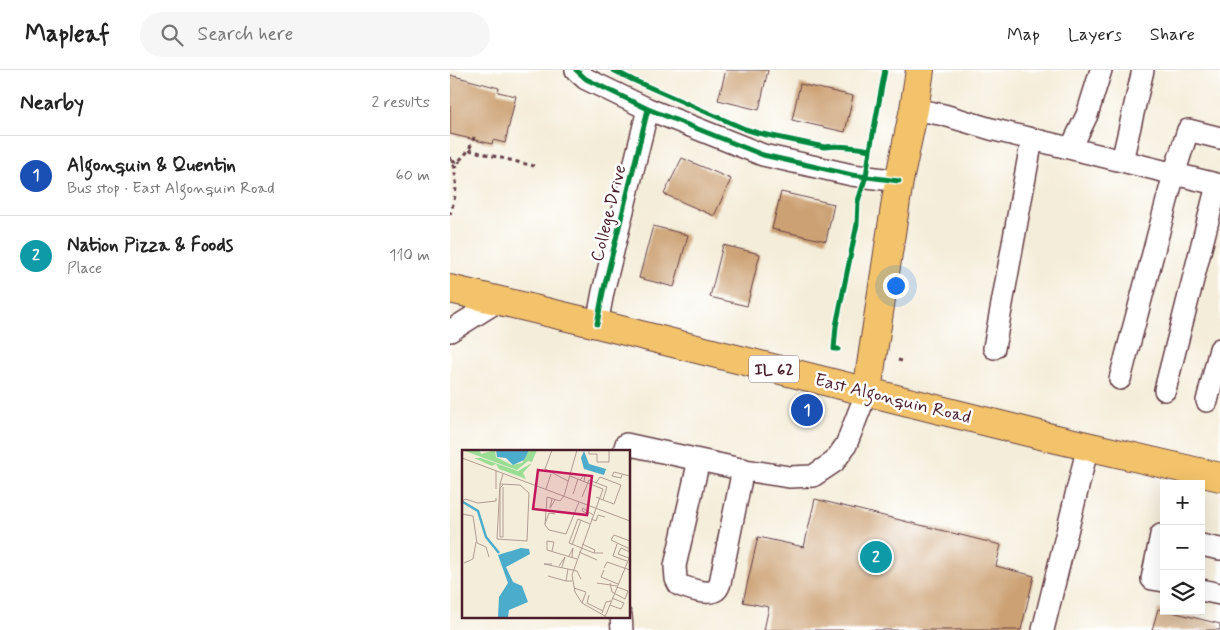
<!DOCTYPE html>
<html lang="en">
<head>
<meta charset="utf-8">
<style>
	body { margin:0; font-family:Mynerve,sans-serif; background:#f6f6f6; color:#222 }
	.controls { position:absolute; right:15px; bottom:15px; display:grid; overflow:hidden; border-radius:0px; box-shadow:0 5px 20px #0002 }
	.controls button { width:45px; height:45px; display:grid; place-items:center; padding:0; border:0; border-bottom:1px solid #e0e0e0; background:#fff; color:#222; font:25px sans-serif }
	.you { position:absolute; left:445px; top:215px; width:18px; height:18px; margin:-12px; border:4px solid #fff; border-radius:50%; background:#1a73e8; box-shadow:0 0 0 8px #1a73e833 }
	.badge { display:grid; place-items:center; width:32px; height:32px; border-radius:50%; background:#b45309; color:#fff; font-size:16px; font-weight:700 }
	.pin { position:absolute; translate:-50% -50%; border:2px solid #fff; box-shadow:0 1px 5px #0006 }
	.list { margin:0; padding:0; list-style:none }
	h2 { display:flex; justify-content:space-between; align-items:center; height:65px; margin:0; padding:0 20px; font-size:21px }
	h2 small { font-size:16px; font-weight:400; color:#767676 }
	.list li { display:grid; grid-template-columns:32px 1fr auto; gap:15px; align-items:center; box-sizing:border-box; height:80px; padding:0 20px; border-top:1px solid #e0e0e0 }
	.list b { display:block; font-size:19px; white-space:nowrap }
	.list p { margin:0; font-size:16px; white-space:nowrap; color:#767676 }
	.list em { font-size:16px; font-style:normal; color:#767676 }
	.icon { flex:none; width:28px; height:28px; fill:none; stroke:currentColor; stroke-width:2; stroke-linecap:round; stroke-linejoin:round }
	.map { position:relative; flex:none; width:770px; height:560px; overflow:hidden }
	header { display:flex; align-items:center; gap:30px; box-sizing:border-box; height:70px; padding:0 25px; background:#fff; border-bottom:1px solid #e0e0e0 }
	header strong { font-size:24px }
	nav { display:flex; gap:28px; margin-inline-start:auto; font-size:18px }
	.search { width:350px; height:45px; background:#f6f6f6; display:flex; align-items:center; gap:12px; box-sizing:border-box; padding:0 18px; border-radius:28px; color:#767676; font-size:19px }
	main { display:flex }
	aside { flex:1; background:#fff }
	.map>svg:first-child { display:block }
	.building { fill:#cca274 }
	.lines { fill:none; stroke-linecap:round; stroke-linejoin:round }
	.minor-casing { stroke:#643e45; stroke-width:24 }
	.major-casing { stroke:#643e45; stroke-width:30 }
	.path { stroke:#643e45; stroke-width:3; stroke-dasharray:4 4; stroke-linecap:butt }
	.minor { stroke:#fff; stroke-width:21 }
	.major { stroke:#f2c36a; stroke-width:28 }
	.cycleway-casing { stroke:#fff; stroke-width:8 }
	.cycleway { stroke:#00873e; stroke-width:5 }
	.labels { text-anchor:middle; stroke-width:5; stroke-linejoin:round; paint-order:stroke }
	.shield { fill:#fff; stroke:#80626b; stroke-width:1 }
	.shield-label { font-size:16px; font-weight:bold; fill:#4a1f2b }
	.street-label { font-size:18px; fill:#4a1f2b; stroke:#fff }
	.inset-river { fill:none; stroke:#4caccb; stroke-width:2.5 }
	.inset-road { fill:none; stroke:#b09b93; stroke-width:1 }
	.view { fill:#c2185b; fill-opacity:0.15; stroke:#c2185b; stroke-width:2.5 }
	.inset-edge { fill:none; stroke:#4a1f2b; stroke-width:2.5 }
</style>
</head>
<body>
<header>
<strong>Mapleaf</strong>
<div class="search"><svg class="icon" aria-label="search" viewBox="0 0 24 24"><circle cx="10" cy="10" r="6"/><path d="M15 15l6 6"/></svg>Search here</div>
<nav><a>Map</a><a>Layers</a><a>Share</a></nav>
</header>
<main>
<aside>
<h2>Nearby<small>2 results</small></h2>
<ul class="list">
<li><span class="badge" style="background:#1a4fb4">1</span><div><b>Algonquin &amp; Quentin</b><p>Bus stop · East Algonquin Road</p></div><em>60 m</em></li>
<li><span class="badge" style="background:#0f9aa8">2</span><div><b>Nation Pizza &amp; Foods</b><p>Place</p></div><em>110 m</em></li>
</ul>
</aside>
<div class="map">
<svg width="770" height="560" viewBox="0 0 770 560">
	<rect width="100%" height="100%" fill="#fff"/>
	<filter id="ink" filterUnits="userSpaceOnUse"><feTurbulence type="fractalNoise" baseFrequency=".02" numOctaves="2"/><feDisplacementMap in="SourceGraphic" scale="10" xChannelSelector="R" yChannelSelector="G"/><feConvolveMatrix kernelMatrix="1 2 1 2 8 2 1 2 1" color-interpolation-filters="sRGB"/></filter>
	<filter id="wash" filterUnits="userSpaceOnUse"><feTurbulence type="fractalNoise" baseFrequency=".0096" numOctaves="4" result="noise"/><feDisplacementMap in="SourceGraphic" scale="20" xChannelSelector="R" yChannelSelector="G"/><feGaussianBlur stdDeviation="1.12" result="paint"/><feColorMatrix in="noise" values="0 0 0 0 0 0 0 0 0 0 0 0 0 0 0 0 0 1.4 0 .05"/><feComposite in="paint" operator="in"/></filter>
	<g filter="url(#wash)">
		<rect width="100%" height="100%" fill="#f4edd9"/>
		<g id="blocks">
			<path class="building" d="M276,0H318L309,40L268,30Z
				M0,5L49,18L48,22L66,26L55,73L43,70L42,74L0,64Z
				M350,14L403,26L395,62L342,50Z
				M232,88L281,109L264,146L214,124Z
				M331,122L384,134L376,171L322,159Z
				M203,156L238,165L224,217L189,208Z
				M273,175L310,184L297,236L260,227Z
				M365,429L551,475L546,496L584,506L571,560H314L319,537L293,532L308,467L354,477Z
				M708,539L714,540V541H718L770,554V560H702Z"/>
		</g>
	</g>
	<g filter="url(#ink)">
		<use href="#blocks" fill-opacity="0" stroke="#643e45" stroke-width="1"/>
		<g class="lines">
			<g class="minor-casing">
				<path id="minor" d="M126,0L136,9L198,39L313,85L402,105L449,111
					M464,39L494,45L541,59L770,115
					M621,78L637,45L651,0
					M672,91L693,0
					M147,254L153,222L198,39
					M0,261L48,231
					M544,278L582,69
					M670,309L724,104L738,60L770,68
					M715,320L767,115
					M757,331L770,279
					M174,381L176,374L295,400L339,407L363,406L384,392L396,375L417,321
					M249,390L225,496L226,509L229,515C237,518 258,526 266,520C268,519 269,516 270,513L293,399
					M714,466L711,465L702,509L714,511
					M751,475L770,479
					M751,520L770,524
					M171,546L172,560
					M593,560L638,376"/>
			</g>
			<g class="major-casing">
				<path id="major" d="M0,219L147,254L598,367L770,407
					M417,321L449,111L464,39L470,0"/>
			</g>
			<path class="path" d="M19,80L84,96
				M0,87C9,108 7,123 0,144
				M2,92L9,91L19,80L25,65
				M4,97L9,96V91
				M448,290L452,291L451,294"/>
			<use href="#minor" class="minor"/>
			<use href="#major" class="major"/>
			<g class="cycleway-casing">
				<path id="cycleway" d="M126,0L136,9L198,39L313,85L402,105L449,111
					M163,0L183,10L295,59L308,63L374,77C390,75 404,77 420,80
					M147,254L153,222L198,39
					M388,279H384L386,256L407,154L408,131L416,106L420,80L435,0"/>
			</g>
			<use href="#cycleway" class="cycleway"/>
		</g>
	</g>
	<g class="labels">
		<rect class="shield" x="299" y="285.5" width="50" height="27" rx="4"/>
		<g class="shield-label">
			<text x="324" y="305">IL 62</text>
		</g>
		<g class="street-label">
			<text transform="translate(158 143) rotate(-76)" y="6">College Drive</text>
			<text transform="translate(443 328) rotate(14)" y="6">East Algonquin Road</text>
		</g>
	</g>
	<g transform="translate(12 380)">
		<rect width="168" height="168" fill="#f4edd9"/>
		<path d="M0,0L18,1L19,4L33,0L34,7L50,15L60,13L67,0H75L70,12L66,11L55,20ZM12,8H19L56,21L70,13L61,23L64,29L37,19L34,14L30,16Z" fill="#9add95"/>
		<path d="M34,0H67L62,10L51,15L44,8L35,7ZM122,1L127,14L144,19L142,25L122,19L119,8ZM59,98L67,99L68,104L44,117L51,132L60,136L66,152L47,160L46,167H36L37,147L46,133L36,105Z" fill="#4caccb"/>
		<path class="inset-river" d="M1,52L16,61L24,87L37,103"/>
		<path class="inset-road" d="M90,0L83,19L106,31M127,0V4H135V12H147V0M0,8L168,71M34,21V39M152,22L150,26L159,28L160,25M152,22L168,26M108,26L141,39L110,125L113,142L120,153L143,166M118,30L123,24L122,32M134,33L138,27L159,35L152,54L141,50M38,34L35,89L65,91L67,43L58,35L38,34L41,24M41,37V87H38V38L41,35M84,39L89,24M111,44L116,29M102,46L98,51L85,47L83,75L87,80L104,84L117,52M102,46L115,0M120,47L127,30L145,37L144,40M134,47L141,50L144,40M90,49L88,58L93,50M0,52L3,49L16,53L34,51V48M0,64L11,66L15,93L24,97L27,107M127,64L120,61L121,58L131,65M129,69L134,71L136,65L143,67M83,74L87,63L93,64M128,74L116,69L107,93L132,103M168,91L152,85L149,90L168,99M120,94L133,100L132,103H141M155,94L151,106L165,111M110,95L119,70M90,101L92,92L85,91V100L115,109M117,102L135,110M107,106L111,98L110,107M167,108L156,104L159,98L168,102M2,113L11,109L14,92M90,114H82L106,119M97,116L103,107L100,117M142,118L145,112L168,120M142,120L139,127L156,134M86,126L104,131M110,131H104L106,119L115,121L119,129M135,133L155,136M148,133L150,142L163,149L166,141L155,137M112,138L124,142L120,153M127,145L125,153L141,161M148,155L159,159L162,153L150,148M140,163L144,152L149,151M143,167L168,106"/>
		<path class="view" d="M76,20L130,26L125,65L71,59Z"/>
		<rect width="168" height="168" class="inset-edge"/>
	</g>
</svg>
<div class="controls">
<button>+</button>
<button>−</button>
<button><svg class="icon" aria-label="layers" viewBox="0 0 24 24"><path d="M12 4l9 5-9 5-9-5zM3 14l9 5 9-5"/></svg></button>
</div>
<div class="you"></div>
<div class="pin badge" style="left:357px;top:340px;background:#1a4fb4">1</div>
<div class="pin badge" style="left:426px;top:487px;background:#0f9aa8">2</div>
</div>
</main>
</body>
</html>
